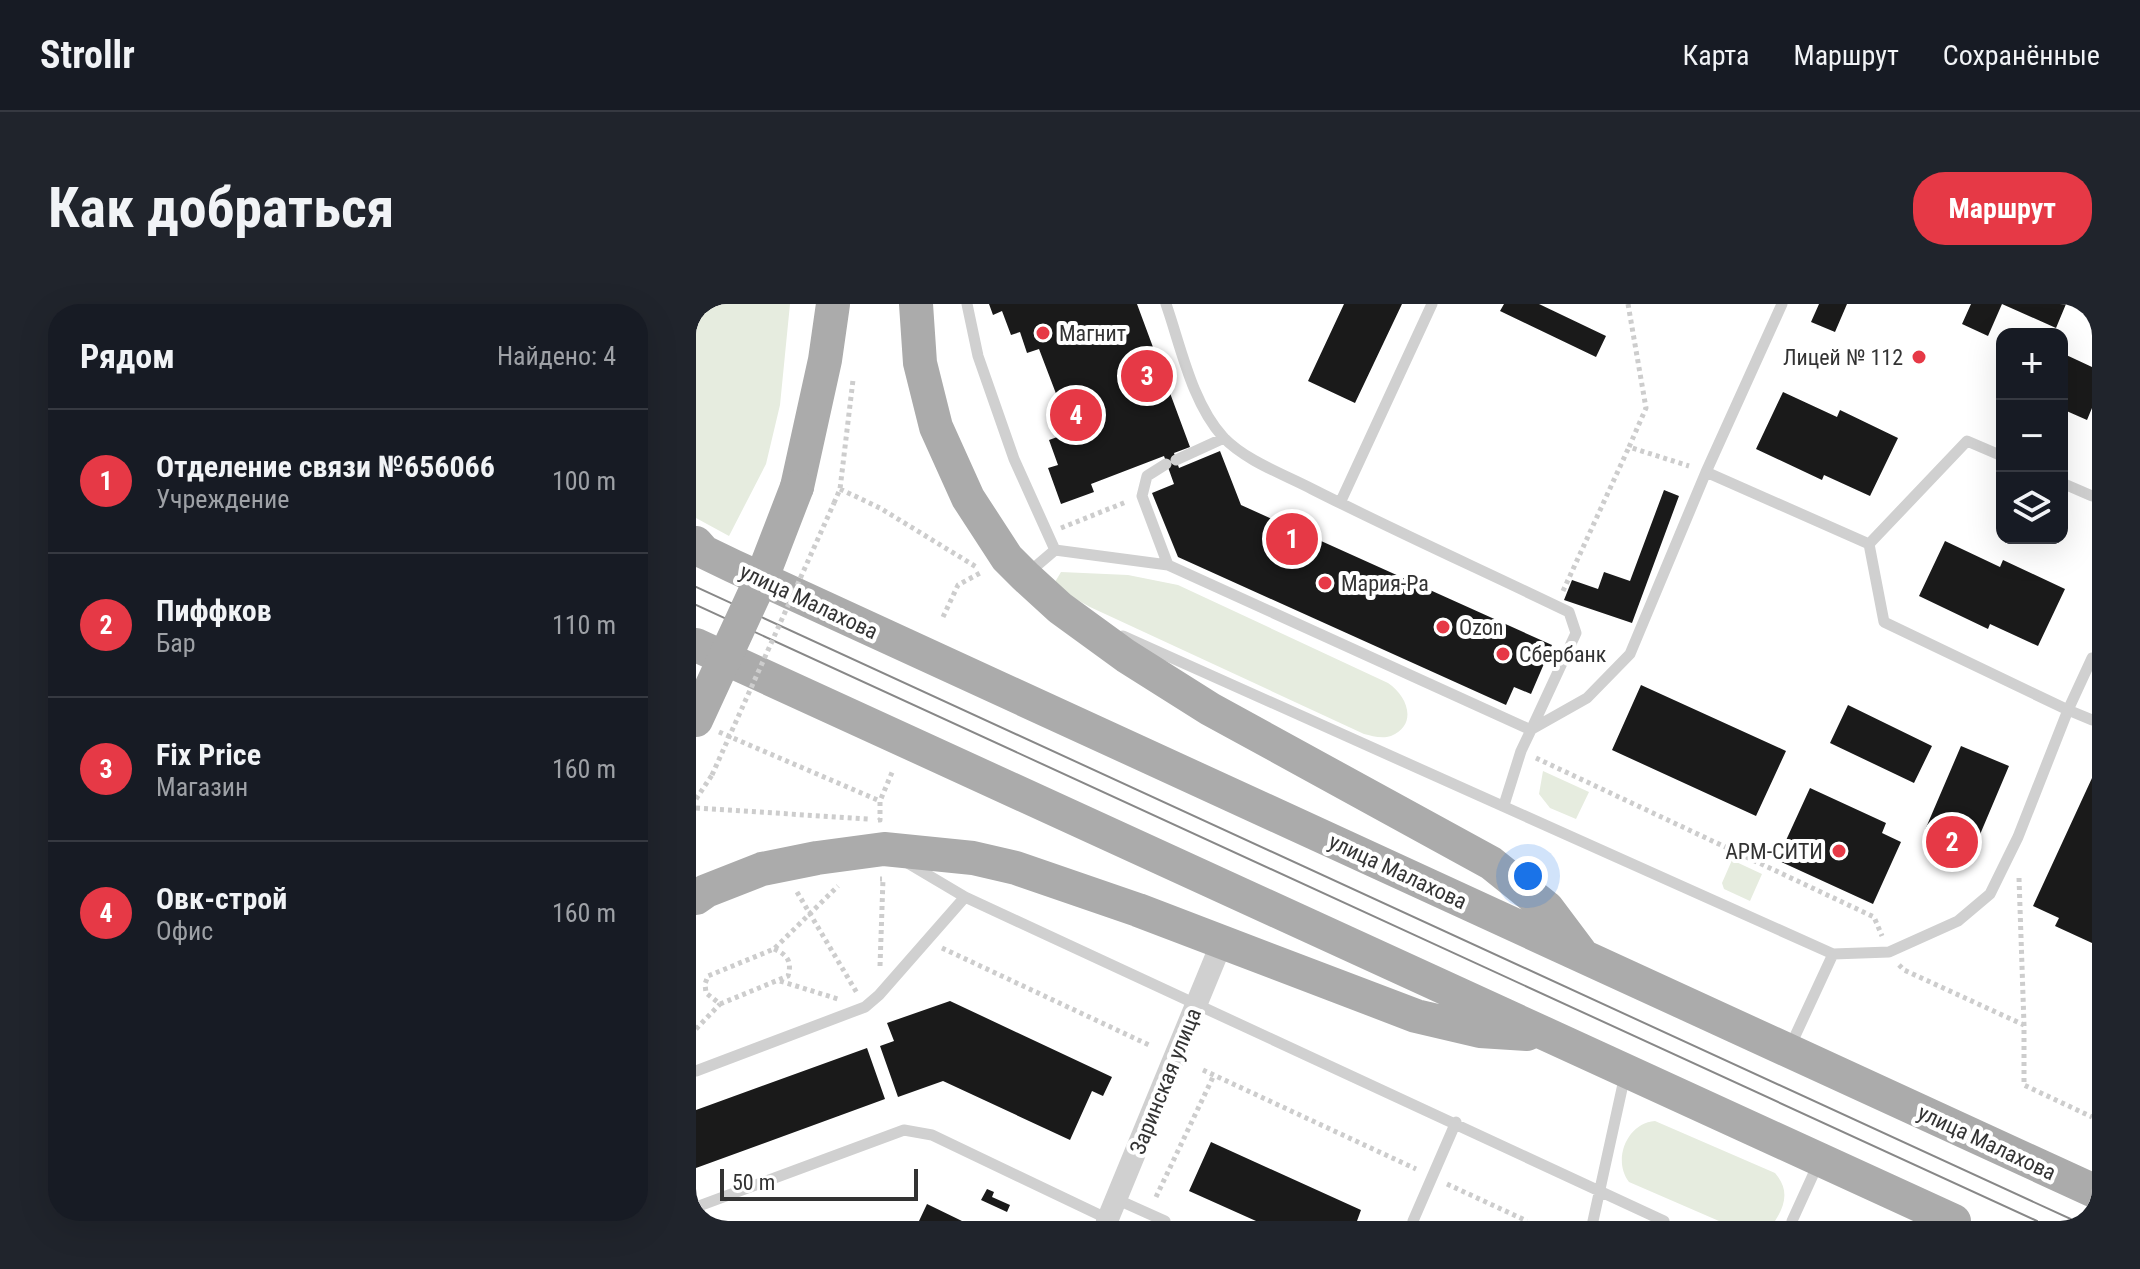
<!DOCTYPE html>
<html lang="ru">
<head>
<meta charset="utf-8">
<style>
	body { margin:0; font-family:"Roboto Condensed",sans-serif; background:#20242c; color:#f1f3f6 }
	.controls { position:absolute; right:24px; top:24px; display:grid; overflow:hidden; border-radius:16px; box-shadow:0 8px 32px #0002 }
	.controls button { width:72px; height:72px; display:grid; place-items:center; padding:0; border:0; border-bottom:2px solid #363941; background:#171b24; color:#f1f3f6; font:40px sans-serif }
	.scale { position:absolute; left:24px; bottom:20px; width:198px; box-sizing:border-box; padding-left:8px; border:4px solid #333; border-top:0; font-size:22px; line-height:28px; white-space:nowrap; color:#333; -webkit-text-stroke:6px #fff; paint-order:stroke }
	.you { position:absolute; left:832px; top:572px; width:28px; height:28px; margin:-20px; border:6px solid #fff; border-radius:50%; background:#1a73e8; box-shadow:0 0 0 12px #1a73e833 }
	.badge { display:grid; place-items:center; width:52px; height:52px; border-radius:50%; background:#e63946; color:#fff; font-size:26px; font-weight:700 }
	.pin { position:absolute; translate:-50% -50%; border:4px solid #fff; box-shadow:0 2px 8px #0006 }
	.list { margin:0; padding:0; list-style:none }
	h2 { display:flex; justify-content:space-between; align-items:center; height:104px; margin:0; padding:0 32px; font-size:34px }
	h2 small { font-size:26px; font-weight:400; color:#9ea1a6 }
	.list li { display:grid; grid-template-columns:52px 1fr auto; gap:24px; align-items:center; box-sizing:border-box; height:144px; padding:0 32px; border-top:2px solid #363941 }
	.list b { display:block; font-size:30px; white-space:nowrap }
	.list p { margin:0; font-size:26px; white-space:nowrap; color:#9ea1a6 }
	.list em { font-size:26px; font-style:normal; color:#9ea1a6 }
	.icon { flex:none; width:44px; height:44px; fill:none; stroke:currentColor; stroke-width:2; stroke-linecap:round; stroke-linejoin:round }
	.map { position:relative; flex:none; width:1396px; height:917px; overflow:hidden; border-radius:32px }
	header { display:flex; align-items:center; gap:48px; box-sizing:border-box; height:112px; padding:0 40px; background:#171b24; border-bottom:2px solid #363941 }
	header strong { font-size:38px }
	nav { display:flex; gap:44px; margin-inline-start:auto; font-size:28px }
	.intro { display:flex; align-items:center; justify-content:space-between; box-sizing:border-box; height:192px; padding:0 48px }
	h1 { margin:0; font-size:56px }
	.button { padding:20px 36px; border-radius:32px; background:#e63946; color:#fff; font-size:28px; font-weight:700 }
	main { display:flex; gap:48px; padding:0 48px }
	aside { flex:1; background:#171b24; border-radius:32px; box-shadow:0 8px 32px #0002 }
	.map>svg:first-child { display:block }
	.green { fill:#e6ecdf }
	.building { fill:#1a1a1a }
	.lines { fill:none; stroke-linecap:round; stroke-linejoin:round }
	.path { stroke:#cdcdcd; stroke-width:5; stroke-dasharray:4 4; stroke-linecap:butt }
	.service { stroke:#d0d0d0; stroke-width:11 }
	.minor { stroke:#d0d0d0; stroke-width:22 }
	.primary { stroke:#ababab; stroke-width:34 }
	.tram { stroke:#888; stroke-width:2 }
	.path-bridge { stroke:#cdcdcd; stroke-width:5; stroke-dasharray:4 4; stroke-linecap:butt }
	.primary-bridge { stroke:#ababab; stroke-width:34 }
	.poi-dot { fill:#e63946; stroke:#fff; stroke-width:3 }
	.labels { text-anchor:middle; stroke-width:8; stroke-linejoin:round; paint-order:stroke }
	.poi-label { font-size:22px; fill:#333; stroke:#fff; text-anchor:start }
	.street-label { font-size:22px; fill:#333; stroke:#fff }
</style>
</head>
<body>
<header>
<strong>Strollr</strong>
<nav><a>Карта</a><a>Маршрут</a><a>Сохранённые</a></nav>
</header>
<div class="intro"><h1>Как добраться</h1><a class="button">Маршрут</a></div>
<main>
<aside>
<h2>Рядом<small>Найдено: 4</small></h2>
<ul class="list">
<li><span class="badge">1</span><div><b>Отделение связи №656066</b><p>Учреждение</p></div><em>100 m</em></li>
<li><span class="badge">2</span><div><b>Пиффков</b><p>Бар</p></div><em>110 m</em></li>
<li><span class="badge">3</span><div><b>Fix Price</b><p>Магазин</p></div><em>160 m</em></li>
<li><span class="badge">4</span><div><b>Овк-строй</b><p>Офис</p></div><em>160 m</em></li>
</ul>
</aside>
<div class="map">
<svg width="1396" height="917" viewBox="0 0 1396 917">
	<rect width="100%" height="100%" fill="#fff"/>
	<path class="green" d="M0,0H94L84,101L70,160L33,232L0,214Z
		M365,268L432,271L482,281L692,379C712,392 722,421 695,432C686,435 676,432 668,430L394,303L369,289L359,278Z
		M847,467L893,488L880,515L854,504L843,490Z
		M1036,556L1066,570L1054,597L1028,585L1026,579Z
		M959,817L1079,869C1093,885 1090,900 1079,917H1023L933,878C916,856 931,819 959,817Z"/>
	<path class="building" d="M293,0H441L494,143L478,149L483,164L524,147L545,201L856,341L835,390L818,383L810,401L482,253L456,189L478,180L468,152L395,180L398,188L365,200L352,164L362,161L353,136L364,132L357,111L367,108L343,45L331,49L324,28L315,31L306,7L297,11Z
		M648,0H706L659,99L612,77Z
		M808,0H843L910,32L900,53L804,7Z
		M1123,0H1151L1139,28L1115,18Z
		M1275,0H1306L1292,32L1266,20Z
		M1306,0H1370L1360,24Z
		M1366,49L1396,63V104L1391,116L1366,105Z
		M1087,88L1141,113L1144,106L1202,134L1174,192L1128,171L1126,176L1060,145Z
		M968,186L983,192L936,319L868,296L876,276L902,285L908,268L934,277Z
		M1249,237L1304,263L1307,256L1369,285L1342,342L1294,320L1292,325L1223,292Z
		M945,381L1090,447L1060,512L916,446Z
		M1152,401L1236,442L1218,479L1134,439Z
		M1265,442L1313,462L1277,547L1229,526Z
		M1396,474V639L1359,622L1363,614L1337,602Z
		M1114,484L1190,519L1186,529L1205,538L1177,600L1081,556Z
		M254,697L416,773L407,792L396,787L374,836L247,777L202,793L184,742L198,737L191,719Z
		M171,744L189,795L0,864V806Z
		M515,838L665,906L661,917H560L493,887Z
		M291,885L298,888L296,893L314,901L311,908L285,896Z
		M231,900L266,917H223Z"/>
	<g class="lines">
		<path class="path" d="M932,0L950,104L933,143L993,162
			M144,185L184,204L282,264
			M138,199L144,185L157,76
			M365,224L430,198
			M867,287L933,143
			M247,313L262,281L286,268
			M23,428L184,497
			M840,454L1178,613L1186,632
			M0,495L16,471
			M0,504L172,515
			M182,516H184V497L197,466
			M1323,574L1328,721
			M101,588L161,689
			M246,644L453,741
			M78,645C92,651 96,658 92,672L24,700L10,689L9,680L12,672L78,645L142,582
			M1203,661L1208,666L1328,721V781L1396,813
			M184,662L187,575H184
			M84,677L142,695
			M0,725L24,700
			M507,766L720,865
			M751,880L831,917
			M460,893L518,771"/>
		<path class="service" d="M271,0L282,52L318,155L359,246L472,261L835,426L825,447L808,501
			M470,0C485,43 496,99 527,133C550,157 587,170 616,185C701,228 788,267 873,308L880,329L835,426
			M480,156L528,134
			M470,160L451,172L446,192L472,261
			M1010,168L1086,0
			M1366,179L1396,192
			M644,199L736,0
			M1173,240L1188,318L1372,406L1396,354
			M1173,240L1271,137L1306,152
			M332,269L359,246
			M427,332L1137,650L1093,745
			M836,425L891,394L934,350L1010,168L1173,240
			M210,558L269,593L968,917
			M1137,650L1193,648L1262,617L1294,590L1322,533L1372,406L1396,416
			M0,767L169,703L183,691L269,593
			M420,895L469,917
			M0,903L208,826L236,831L412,915
			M717,917L760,818
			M897,917L929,771
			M1096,917L1122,860"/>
		<path class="minor" d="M411,917L526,638"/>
		<path class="primary" d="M220,0L224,59L240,123L272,194L311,254L329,272L364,304L430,352L514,405L795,559L851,604L884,648
			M101,183L129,56L137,0
			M0,239L8,248L37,262L1396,886
			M0,341L1258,917
			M0,594L10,587L66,565L121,554L188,545L277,554L320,564L442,606L720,712L784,727L831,730"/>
		<path class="tram" d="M0,283L1379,917
			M0,301L1341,917"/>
		<path class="path-bridge" d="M16,471L138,199"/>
		<path class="primary-bridge" d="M0,416L67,271L101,183"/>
	</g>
	<g class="poi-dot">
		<circle cx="347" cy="29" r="8"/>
		<circle cx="1223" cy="53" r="8"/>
		<circle cx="629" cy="279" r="8"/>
		<circle cx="747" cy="323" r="8"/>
		<circle cx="807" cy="350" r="8"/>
		<circle cx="1143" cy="547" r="8"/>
	</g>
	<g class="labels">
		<g class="poi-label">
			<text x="363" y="37">Магнит</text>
			<text x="1207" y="61" text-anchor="end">Лицей № 112</text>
			<text x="645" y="287">Мария-Ра</text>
			<text x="763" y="331">Ozon</text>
			<text x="823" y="358">Сбербанк</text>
			<text x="1127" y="555" text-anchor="end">АРМ-СИТИ</text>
		</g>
		<g class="street-label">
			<text transform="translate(113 297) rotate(25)" y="8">улица Малахова</text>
			<text transform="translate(702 567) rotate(25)" y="8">улица Малахова</text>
			<text transform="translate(469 777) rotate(-68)" y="8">Заринская улица</text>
			<text transform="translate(1291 838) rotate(25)" y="8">улица Малахова</text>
		</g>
	</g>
</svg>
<div class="controls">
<button>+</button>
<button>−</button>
<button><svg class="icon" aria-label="layers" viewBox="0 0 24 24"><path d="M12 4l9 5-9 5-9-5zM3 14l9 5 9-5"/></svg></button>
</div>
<div class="scale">50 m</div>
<div class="you"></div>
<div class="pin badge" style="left:596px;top:235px">1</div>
<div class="pin badge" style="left:1256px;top:538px">2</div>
<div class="pin badge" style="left:451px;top:72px">3</div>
<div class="pin badge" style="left:380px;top:111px">4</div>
</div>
</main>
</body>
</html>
